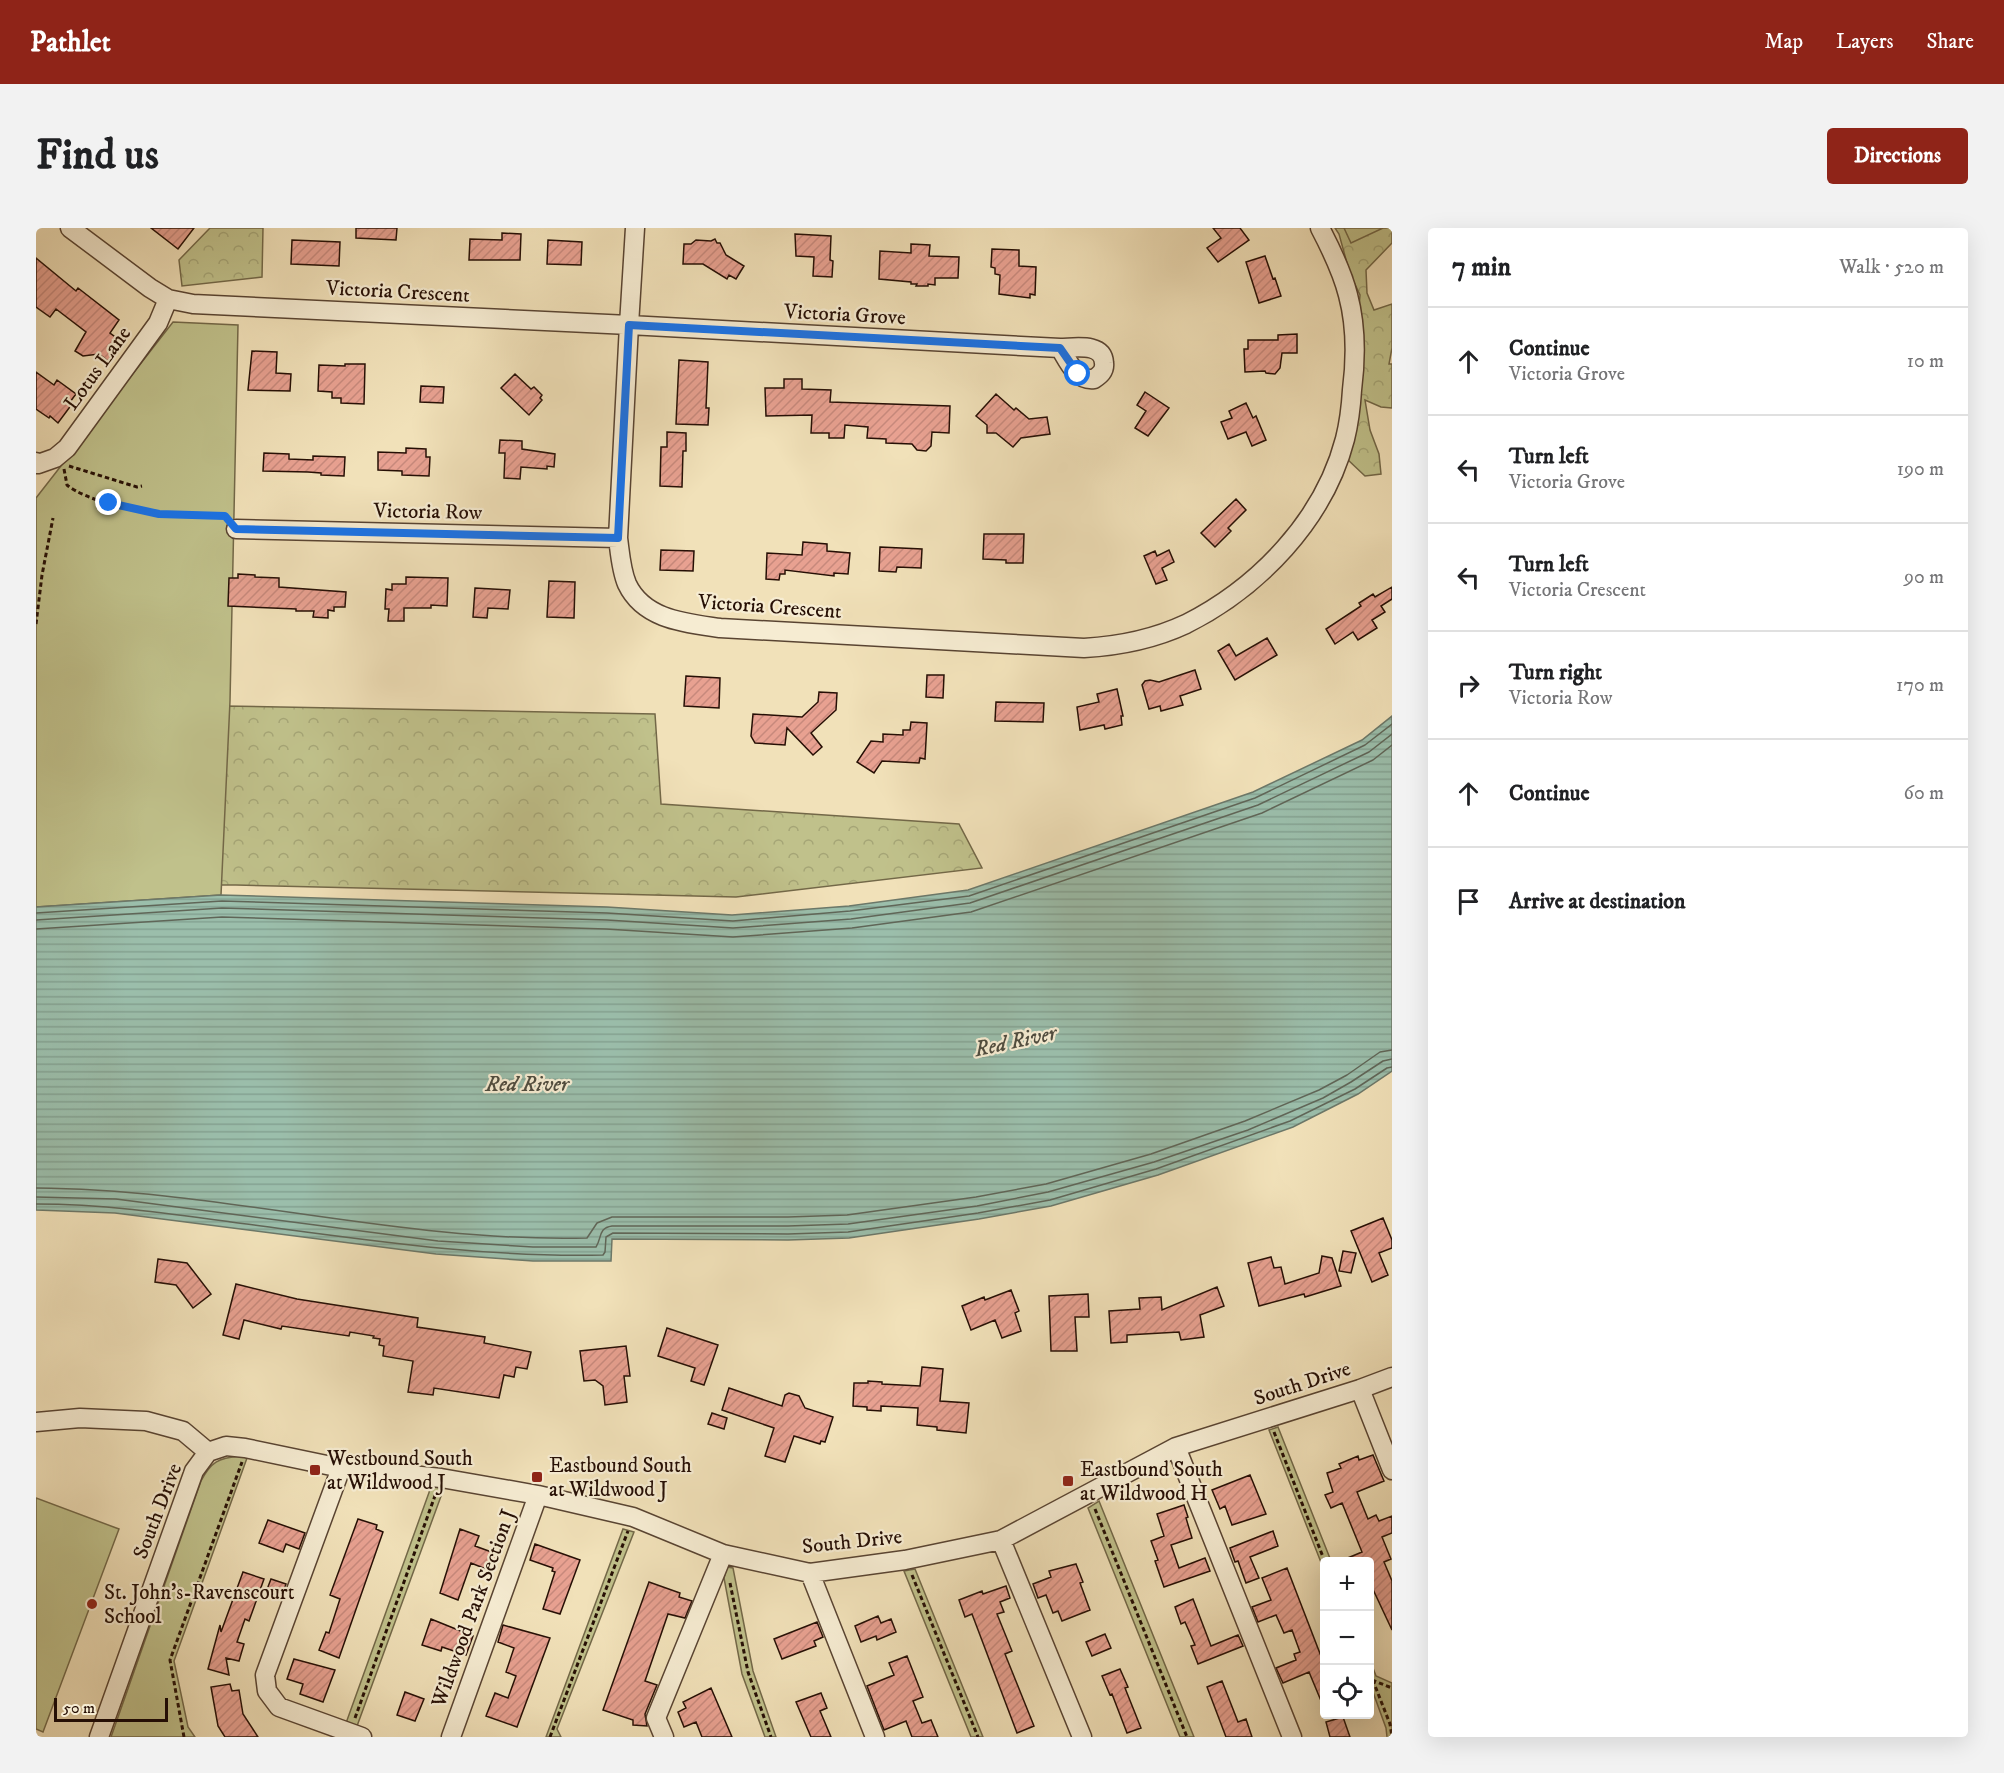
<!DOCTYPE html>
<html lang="en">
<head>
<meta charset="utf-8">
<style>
	body { margin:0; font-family:"IM FELL DW Pica",serif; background:#f2f2f2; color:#202124 }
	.controls { position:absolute; right:18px; bottom:18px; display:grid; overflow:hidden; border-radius:6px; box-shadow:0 6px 24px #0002 }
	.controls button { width:54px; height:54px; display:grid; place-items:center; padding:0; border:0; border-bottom:2px solid #e0e0e0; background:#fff; color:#202124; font:30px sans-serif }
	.scale { position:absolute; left:18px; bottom:15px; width:114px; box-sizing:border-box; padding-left:6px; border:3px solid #260f05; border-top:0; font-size:16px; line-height:21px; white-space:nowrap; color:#260f05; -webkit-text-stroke:4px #f6ecd2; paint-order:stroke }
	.stop { position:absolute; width:18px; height:18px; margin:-14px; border:4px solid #1a73e8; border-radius:50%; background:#fff }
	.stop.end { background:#1a73e8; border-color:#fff; box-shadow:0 2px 6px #0008 }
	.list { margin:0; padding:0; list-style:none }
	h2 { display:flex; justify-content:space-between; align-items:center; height:78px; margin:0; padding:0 24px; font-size:26px }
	h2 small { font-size:20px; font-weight:400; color:#757577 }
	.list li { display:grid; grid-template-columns:39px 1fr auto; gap:18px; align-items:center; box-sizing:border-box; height:108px; padding:0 24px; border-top:2px solid #e0e0e0 }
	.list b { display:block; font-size:22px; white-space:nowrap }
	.list p { margin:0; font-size:20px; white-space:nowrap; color:#757577 }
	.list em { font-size:20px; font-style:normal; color:#757577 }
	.icon { flex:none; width:33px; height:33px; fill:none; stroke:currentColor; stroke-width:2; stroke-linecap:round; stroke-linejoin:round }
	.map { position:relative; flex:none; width:1356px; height:1509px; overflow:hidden; border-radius:6px }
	header { display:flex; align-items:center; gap:36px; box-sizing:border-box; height:84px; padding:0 30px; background:#8f2418; color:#fff }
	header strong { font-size:28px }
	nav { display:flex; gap:33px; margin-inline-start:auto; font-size:21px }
	.intro { display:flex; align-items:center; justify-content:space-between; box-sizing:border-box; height:144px; padding:0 36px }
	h1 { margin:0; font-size:42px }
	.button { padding:15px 27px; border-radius:6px; background:#8f2418; color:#fff; font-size:21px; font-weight:700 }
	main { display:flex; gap:36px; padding:0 36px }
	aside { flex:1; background:#fff; border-radius:6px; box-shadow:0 6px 24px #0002 }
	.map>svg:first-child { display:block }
	.forest { fill:url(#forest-crowns); stroke:#736848; stroke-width:1.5 }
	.park { fill:#c0c18b; stroke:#736848; stroke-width:1.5 }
	.water { fill:url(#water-rules); stroke:#6c7869; stroke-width:1.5 }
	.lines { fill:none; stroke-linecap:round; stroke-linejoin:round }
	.shore { stroke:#606658; stroke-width:1.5 }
	.building { fill:url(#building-hatch); stroke:#260f05; stroke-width:1.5 }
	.minor-casing { stroke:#594432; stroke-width:21 }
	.path { stroke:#260f05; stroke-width:3; stroke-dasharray:4.5 3; stroke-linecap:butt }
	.minor { stroke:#f6ecd2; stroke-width:18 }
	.route { stroke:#1a73e8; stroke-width:8 }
	.poi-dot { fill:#8f2418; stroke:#f6ecd2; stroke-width:2 }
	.labels { text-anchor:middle; stroke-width:4.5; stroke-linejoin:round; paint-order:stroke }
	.street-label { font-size:21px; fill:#260f05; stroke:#f6ecd2 }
	.poi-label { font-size:21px; fill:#260f05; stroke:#f6ecd2; text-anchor:start }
	.water-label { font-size:22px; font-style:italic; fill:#4f4c3f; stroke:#f6ecd2 }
</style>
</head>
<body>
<header>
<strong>Pathlet</strong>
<nav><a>Map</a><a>Layers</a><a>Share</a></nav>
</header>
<div class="intro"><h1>Find us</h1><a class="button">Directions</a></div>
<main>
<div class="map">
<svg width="1356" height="1509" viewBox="0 0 1356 1509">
	<defs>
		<pattern id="forest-crowns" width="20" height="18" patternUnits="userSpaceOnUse" patternTransform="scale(1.5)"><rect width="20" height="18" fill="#c0c18b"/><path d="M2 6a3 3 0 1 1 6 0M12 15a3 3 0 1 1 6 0" fill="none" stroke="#a5a576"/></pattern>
		<pattern id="water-rules" width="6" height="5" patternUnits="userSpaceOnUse" patternTransform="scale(1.5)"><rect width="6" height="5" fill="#9bbeab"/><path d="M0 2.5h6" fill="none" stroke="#85a292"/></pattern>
		<pattern id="building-hatch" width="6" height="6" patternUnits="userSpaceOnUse" patternTransform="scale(1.5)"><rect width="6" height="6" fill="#e8a191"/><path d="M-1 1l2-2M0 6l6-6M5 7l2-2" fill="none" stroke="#c7897c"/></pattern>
	</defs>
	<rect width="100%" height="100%" fill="#f1e1b9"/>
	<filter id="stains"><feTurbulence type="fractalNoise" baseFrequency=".00333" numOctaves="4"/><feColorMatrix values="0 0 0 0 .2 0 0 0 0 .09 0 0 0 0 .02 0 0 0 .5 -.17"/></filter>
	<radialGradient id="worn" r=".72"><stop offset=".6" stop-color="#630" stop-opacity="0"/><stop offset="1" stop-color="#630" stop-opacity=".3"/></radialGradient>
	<path class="forest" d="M174,0H227L226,49L146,58L143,32Z
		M1299,0H1356V15L1330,42L1331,65L1338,82L1356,76V120L1353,136H1356V180L1345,179L1329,172L1334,202L1343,226L1345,246L1329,248L1311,231L1324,67L1314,46L1303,6Z
		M188,478L619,486L625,576L923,596L946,640L700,669L200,657H14Z"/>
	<path class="park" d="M1308,0H1347L1315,15Z
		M137,94L202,97L194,473L185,667L0,679V270Z
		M1242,1199L1295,1333L1288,1334V1342L1233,1202Z
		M204,1228L211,1230L138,1433L152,1499L159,1509H75L165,1253C175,1234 182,1230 204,1228Z
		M395,1259L408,1260L317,1509H305Z
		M0,1270L83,1301L7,1504L0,1501Z
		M1063,1273L1158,1509H1144L1052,1280Z
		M587,1301L598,1304L521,1501L525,1509H510Z
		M691,1339L697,1340L717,1443L740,1509H729L706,1446L688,1350Z
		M879,1341L947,1509H935L868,1343Z
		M1334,1432L1340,1448L1356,1455V1509H1351L1350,1500L1334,1456Z"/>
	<path class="water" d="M1356,488V843L1322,866L1257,899L1122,947L1015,978L943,991L813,1010L752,1012L576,1011L575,1033H497L400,1026L79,985L0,982V679L185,667L571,679L696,687L813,678L932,662L1217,564L1326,512Z"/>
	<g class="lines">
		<path class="shore" d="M0,685L186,673L571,685L697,693L814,683L933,668L1219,570L1329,517L1356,496
			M0,692L186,680L571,692L697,700L815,691L934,675L1222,577L1333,524L1356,506
			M0,701L186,689L570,701L697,709L816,700L935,684L1226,585L1337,532L1356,517
			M0,960C185,961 366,1015 551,1010L561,995L576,989H752L811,987L940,969L1010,956L1115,926L1209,893L1283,862L1311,847L1344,824L1356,822
			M0,969L80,971L402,1013L497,1019H560C566,1010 562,1000 576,998H752L812,996L941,978L1012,964L1118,934L1212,902L1287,870L1315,854L1347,833L1356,831
			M0,976C66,976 130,985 195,994C319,1010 442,1030 567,1027L569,1024L570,1009L577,1005L752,1006L812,1004L942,985L1014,972L1120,941L1254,893L1319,861L1351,840L1356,839"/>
	</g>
	<path class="building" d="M115,0H158L142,21Z
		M320,0H361L360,12L320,10Z
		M1177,0H1204L1213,12L1182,34L1171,20L1185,10Z
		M466,5L485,6L484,32H433L434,11L466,12Z
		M759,6L795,8L794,32L797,33L796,49L777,48L778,29L760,28Z
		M679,11L681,15H684L690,27L708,38L700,51L693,47L691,51L667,36H647L648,16H655L660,12L675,13Z
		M256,12L304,14L303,38L255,36Z
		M512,12L546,14L545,37L511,36Z
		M875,16L894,17L893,28L923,29L922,50H899V57L892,56V58H880L881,56H875V54L843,51L844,23L875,25Z
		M956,21L983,22V38L1000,39L999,67L994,66V70L963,66L964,47L959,46V40L955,39Z
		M1229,28L1237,51L1239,50L1245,68L1223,75L1210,34Z
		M0,30L40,63L42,60L83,92L74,105L86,114L72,133L63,126L47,128L39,123L50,104L20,81L14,89L0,79Z
		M1261,106V125H1246L1244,140L1239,146L1230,145L1229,143L1209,144L1208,121H1212V112H1242V107Z
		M216,123L241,124L240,145L255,146L254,163L212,162Z
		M643,132L672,134L670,180H673L672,197L640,196Z
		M309,136H329L328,176L305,175V170H296V164L282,163L283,137L309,138Z
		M0,144L18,157L21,152L40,166L34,174L36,176L22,195L14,188L13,190L0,181Z
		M479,146L495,161L498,159L506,167L504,170L506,172L493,187L465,160Z
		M748,151H766V161L795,162L794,174L914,178L913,205L896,204L895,218L890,223L881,222L876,216L850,215V211L831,210L832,199L809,197L808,210H793V205H775L776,187L730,188L729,160H748Z
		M385,158L408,159L407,175L384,174Z
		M1109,164L1133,180L1112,208L1099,200L1110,183L1101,177Z
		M960,166L978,182L980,180L993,191L1011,189L1014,206L985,210L977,219L960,205H951V197L940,188Z
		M1210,175L1217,190L1220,188L1230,212L1216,218L1210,204L1192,211L1185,194L1196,190L1193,183Z
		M631,204L650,205V223H647L646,259L624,258L625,219H631Z
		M464,212L486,213V221L519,226L518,239L511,238V241L485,239L484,251L468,250L469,225H463Z
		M370,220L390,221V229H394L393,248L366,247V243L342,242V224L370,225Z
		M228,225L253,226V231L277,232V228L309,229L308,248L285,247V245L272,244L227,243Z
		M1200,271L1210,282L1192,300L1195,303L1179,319L1165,305Z
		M948,306H988L987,335H970V332L947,331Z
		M767,314L791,316V323L814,325L812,346L798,345V348L749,342V346H744L743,352L730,351L731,325L766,327Z
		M844,319L886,321L885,340L861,339L860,344L843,343Z
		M625,322L658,323L657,343L624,342Z
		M1133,322L1138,334L1126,340L1131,352L1120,356L1108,328L1119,323L1121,328Z
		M202,346L219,347V349L243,350V359L310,364L309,379H298V383L292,382V390L277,389L278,383H260V381L192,378L193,350H202Z
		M370,349L412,350L411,378L395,377V380H368V393H352L353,381H349L350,361L356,362V356H370Z
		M513,353L539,354L538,390L511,389Z
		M1356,359V371L1345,378L1349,384L1336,392L1341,400L1322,412L1317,404L1299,416L1290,401L1325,378L1323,375L1337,366L1339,369Z
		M439,360L474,362L472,381L452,380L451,390L437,389Z
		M1231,410L1241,427L1199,452L1182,423L1193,416L1200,428Z
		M1159,442L1165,461L1144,468L1147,477L1125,483L1124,478L1113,481L1106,457L1109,453L1114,452L1123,454Z
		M891,447H908L907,470L890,469Z
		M650,448L684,450L683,480L648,478Z
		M1081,461L1087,488H1085L1086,497L1069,501L1068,497L1044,502L1041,479L1063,474L1061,466Z
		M783,464L801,465L800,482L775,505L786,519L777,527L751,500L749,517L719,515L715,508L717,486L766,489L782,474Z
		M960,474L1008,475L1007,494L959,493Z
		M875,494L891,495L889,531L884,530L883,535L846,533L838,545L821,534L835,513L847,514V506L867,507V502H874Z
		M1347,990L1356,1012V1020L1343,1025L1352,1047L1336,1054L1315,1003Z
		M1307,1023L1320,1025L1315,1045L1303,1043Z
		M1286,1028L1296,1030L1305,1058L1269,1069L1268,1066L1223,1078L1212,1035L1235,1029L1238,1040L1245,1039L1249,1056L1283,1045Z
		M122,1031L151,1035L175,1066L157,1080L140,1057L119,1054Z
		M200,1056L261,1071L382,1090L381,1099L449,1109L448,1115L495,1124L491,1141L480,1139L478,1149L468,1147L463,1170L398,1160L397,1167L372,1164L377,1133L347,1128L348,1118L343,1117L344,1111L337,1110L338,1108L314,1104L313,1108L246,1098L245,1101L208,1092L203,1111L187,1107Z
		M1181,1059L1188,1078L1164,1087L1168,1109L1145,1112L1143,1104L1091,1107V1114L1075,1115L1073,1083L1104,1081L1103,1070L1125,1069L1126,1082Z
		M975,1062L983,1083L979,1085L985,1103L966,1110L959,1092L935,1102L926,1078L948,1069L949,1072Z
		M1052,1066L1053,1089H1039L1041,1123H1015L1013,1068Z
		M631,1100L682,1117L668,1157L655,1153L659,1140L622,1128Z
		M590,1118L594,1148H588L591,1174L569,1177L567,1158L559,1152L548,1153L544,1123Z
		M886,1139L907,1141L904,1173L933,1175L930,1205L901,1202V1199L881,1197L882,1180L845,1178V1183L831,1182V1179L817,1178L818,1155H832V1153L846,1154V1156L884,1158Z
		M693,1160L746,1178L749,1167L753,1165L763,1168L769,1180L797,1189L789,1214L785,1213L784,1216L758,1208L749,1234L729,1228L738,1200L686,1182Z
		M676,1185L691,1190L688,1201L672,1196Z
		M1337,1227L1348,1253L1321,1264L1332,1291L1340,1287L1343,1293L1356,1288V1305L1346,1309L1355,1331L1348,1334L1356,1353V1402L1334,1355V1334H1302L1326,1324L1306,1275L1295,1280L1289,1267L1297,1264L1291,1245L1305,1240L1303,1236L1322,1228L1323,1232Z
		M1214,1247L1230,1286L1196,1297L1189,1278L1184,1281L1176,1262Z
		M1148,1277L1152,1289L1150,1290L1156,1310L1135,1317L1143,1340L1169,1330L1174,1343L1128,1359L1119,1333L1122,1332L1115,1313L1128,1308L1121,1286Z
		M322,1291L341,1297L340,1301L347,1304L303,1430L283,1422L290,1404L293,1405L304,1371L294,1367Z
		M232,1292L269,1305L263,1321L250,1316L247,1324L223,1315Z
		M424,1301L443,1308L439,1318L461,1326L455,1343L435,1335L422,1372L404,1365Z
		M1237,1303L1242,1318L1214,1329L1223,1350L1210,1355L1202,1333L1199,1334L1194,1320Z
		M499,1316L544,1332L524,1386L507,1381L519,1344L516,1343L517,1340L494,1332Z
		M1040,1336L1047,1354L1044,1355L1054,1382L1026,1393L1022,1383L1017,1385L1010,1367L1002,1370L997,1356L1015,1349L1013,1343Z
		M1251,1340L1288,1436V1480L1273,1444L1247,1455L1240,1440L1260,1432L1258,1426L1264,1424L1256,1402L1248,1405L1240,1387L1222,1394L1216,1379L1235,1372L1226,1350Z
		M207,1344L228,1351L213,1393L209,1391L201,1414L208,1416L203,1433L190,1430L193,1447L172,1441L184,1397L185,1404Z
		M235,1351L250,1356L245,1370L230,1364Z
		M613,1354L644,1365L643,1369L656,1373L649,1390L632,1386L609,1453L621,1457L609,1486L611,1498L597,1497V1492L567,1482Z
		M970,1358L974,1370L964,1374L968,1384L961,1386L976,1423L969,1426L998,1498L981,1505L936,1386L929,1389L923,1372L946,1363L947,1366Z
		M1157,1371L1175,1418L1202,1407L1207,1418L1162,1436L1155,1418L1159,1417L1149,1394L1145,1396L1139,1379Z
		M842,1388L845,1395L855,1391L860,1404L841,1412L840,1408L825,1414L819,1398Z
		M395,1391L437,1408L430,1427L406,1419L405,1423L386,1417Z
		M781,1394L787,1409L778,1413L780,1418L746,1431L738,1411Z
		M467,1397L514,1410L481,1499L450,1488L459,1465L472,1470L480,1448L470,1444L478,1420L462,1414Z
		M1069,1406L1075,1420L1056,1428L1050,1414Z
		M871,1428L887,1469L877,1473L886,1495L895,1492L902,1509H876L870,1493L848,1502L831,1458L858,1447L853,1435Z
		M258,1431L299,1442L287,1474L264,1466L267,1456L251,1451Z
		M1084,1441L1092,1459L1089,1460L1105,1500L1091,1505L1076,1466L1074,1467L1066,1448Z
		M1186,1453L1202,1494L1210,1491L1216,1509H1190L1171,1459Z
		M194,1456L196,1463L203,1462L207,1486L222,1509H189L182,1498L175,1459Z
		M675,1460L696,1509H666L660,1494L648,1499L642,1484L650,1480L647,1474Z
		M369,1464L388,1471L379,1493L361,1487Z
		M785,1465L791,1480L784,1483L795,1509H775L760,1474Z
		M1307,1489L1314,1509H1294L1290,1494Z"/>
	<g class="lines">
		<g class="minor-casing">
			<path id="minor" d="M34,0L114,60L132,71L157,76L593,97L582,310C584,325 585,342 591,356C608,392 650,395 684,400L1048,420C1083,418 1118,411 1150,396C1223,359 1288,292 1309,211C1313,195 1315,179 1316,162C1320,131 1320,97 1312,67C1306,43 1295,21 1284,0
				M599,0L593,97L1024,120C1032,133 1040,153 1058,151C1064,147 1069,143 1068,135C1067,114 1038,120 1024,120
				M0,234L2,236L19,230L31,220L122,95L132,71
				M200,301L582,310
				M1324,1161L1356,1242
				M0,1194L44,1190L110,1193L147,1203L172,1224
				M1140,1219L1256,1509
				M305,1240L229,1447L231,1463L243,1479L326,1509
				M965,1312L1046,1509
				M774,1345L839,1509
				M63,1509L158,1243L172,1224L190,1218L209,1220L305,1240L405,1250L502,1267L597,1289L687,1326L774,1345L869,1332L965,1312L1140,1219L1324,1161L1356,1149
				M415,1509L502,1267
				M628,1509L620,1490L687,1326"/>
		</g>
		<path class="path" d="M33,238L101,259L106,258
			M28,241L31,257C49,272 99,284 124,286C145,289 168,288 189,288L191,290
			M0,396L6,347L17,290
			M1238,1204L1289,1334
			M1059,1281L1151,1509
			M876,1347L942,1509
			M694,1355L712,1444L735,1509
			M1334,1445L1354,1496L1356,1509
			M1336,1452L1356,1460
			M319,1490L400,1265
			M148,1509L134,1432L206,1234
			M514,1509L592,1303"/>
		<use href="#minor" class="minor"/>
	</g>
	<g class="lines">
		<path class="route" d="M73,275L123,286L189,288L200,301L582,310L593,97L1024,120L1042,146"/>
	</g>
	<g class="poi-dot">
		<rect x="273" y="1236" width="12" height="12" rx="3"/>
		<rect x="495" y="1243" width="12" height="12" rx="3"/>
		<rect x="1026" y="1247" width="12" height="12" rx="3"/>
		<circle cx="56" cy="1376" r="6"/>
	</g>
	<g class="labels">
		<g class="street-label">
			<text transform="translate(362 63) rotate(3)" y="7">Victoria Crescent</text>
			<text transform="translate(809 86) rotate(3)" y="7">Victoria Grove</text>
			<text transform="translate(61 140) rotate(-54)" y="7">Lotus Lane</text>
			<text transform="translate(392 283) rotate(1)" y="7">Victoria Row</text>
			<text transform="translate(734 378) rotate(4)" y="7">Victoria Crescent</text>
			<text transform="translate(1266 1155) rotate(-18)" y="7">South Drive</text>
			<text transform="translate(121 1283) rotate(-69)" y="7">South Drive</text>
			<text transform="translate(816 1313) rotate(-6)" y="7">South Drive</text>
			<text transform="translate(437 1380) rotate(-70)" y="7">Wildwood Park Section J</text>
		</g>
		<g class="poi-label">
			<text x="291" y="1237">Westbound South<tspan x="291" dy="24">at Wildwood J</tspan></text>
			<text x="513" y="1244">Eastbound South<tspan x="513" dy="24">at Wildwood J</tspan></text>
			<text x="1044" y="1248">Eastbound South<tspan x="1044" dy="24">at Wildwood H</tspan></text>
			<text x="68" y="1371">St. John's-Ravenscourt<tspan x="68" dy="24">School</tspan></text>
		</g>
		<g class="water-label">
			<text transform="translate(979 812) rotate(-12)" y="8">Red River</text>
			<text x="491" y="863">Red River</text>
		</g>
	</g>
	<rect width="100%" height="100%" filter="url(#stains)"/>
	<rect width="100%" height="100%" fill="url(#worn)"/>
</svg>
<div class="controls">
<button>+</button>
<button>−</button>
<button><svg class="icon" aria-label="locate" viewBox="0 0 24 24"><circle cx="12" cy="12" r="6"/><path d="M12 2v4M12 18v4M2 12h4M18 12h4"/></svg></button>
</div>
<div class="scale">50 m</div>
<div class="stop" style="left:1042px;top:146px"></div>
<div class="stop end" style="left:73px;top:275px"></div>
</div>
<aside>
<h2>7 min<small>Walk · 520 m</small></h2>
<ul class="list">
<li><svg class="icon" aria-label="ahead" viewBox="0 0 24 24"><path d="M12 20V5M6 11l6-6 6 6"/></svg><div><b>Continue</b><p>Victoria Grove</p></div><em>10 m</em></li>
<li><svg class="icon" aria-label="left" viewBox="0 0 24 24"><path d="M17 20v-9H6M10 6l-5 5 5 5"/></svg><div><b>Turn left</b><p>Victoria Grove</p></div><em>190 m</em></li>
<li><svg class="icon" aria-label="left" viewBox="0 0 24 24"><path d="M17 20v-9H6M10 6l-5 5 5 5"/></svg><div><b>Turn left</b><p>Victoria Crescent</p></div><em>90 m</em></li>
<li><svg class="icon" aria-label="right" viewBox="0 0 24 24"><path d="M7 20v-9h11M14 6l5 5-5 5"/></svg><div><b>Turn right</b><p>Victoria Row</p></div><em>170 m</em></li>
<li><svg class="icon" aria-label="ahead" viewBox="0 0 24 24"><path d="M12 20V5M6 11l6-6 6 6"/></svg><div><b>Continue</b></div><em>60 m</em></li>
<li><svg class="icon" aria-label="arrive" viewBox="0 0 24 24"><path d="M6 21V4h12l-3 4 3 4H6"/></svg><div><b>Arrive at destination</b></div></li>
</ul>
</aside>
</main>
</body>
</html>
